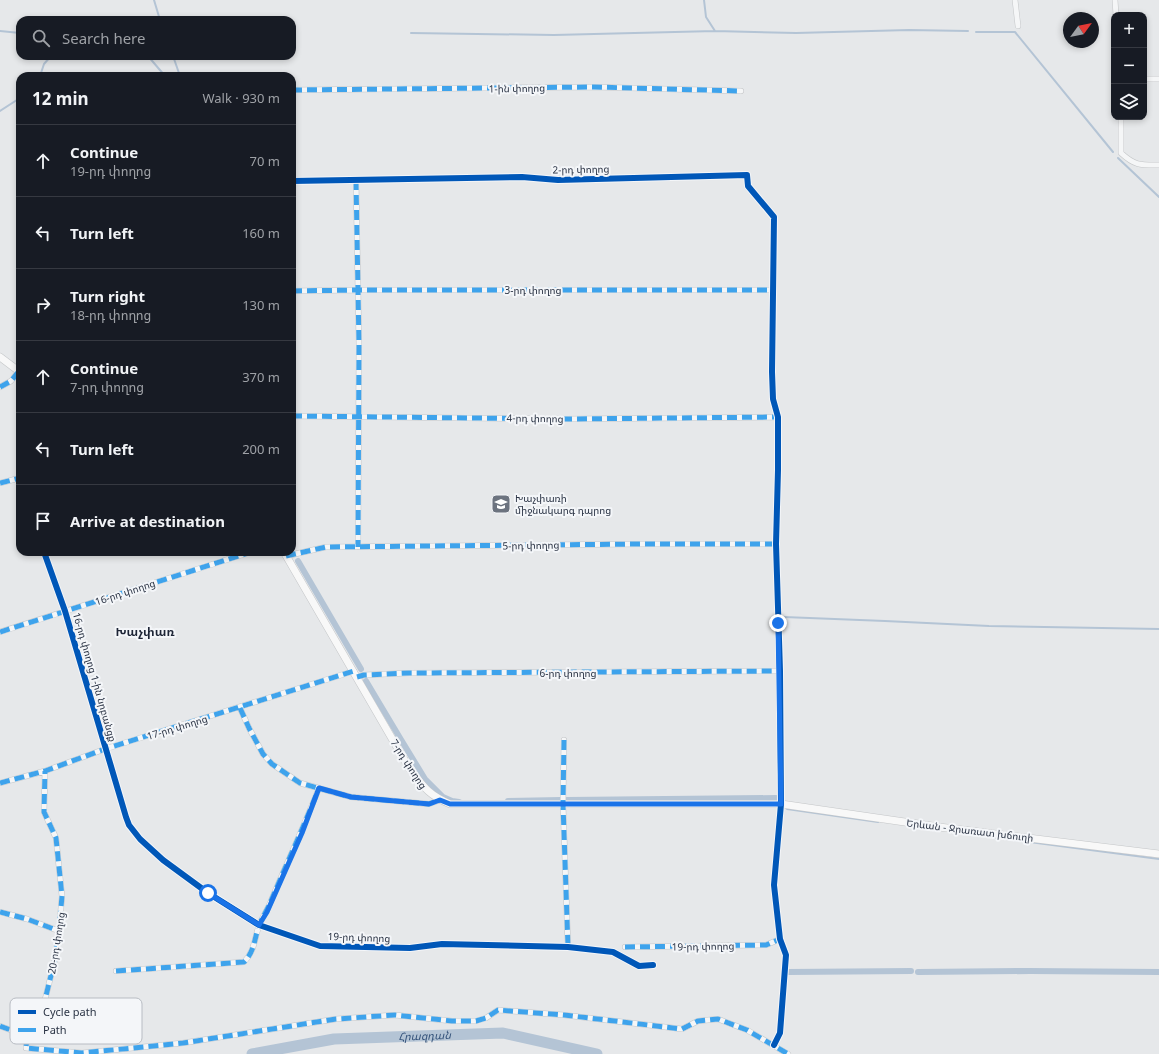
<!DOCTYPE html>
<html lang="en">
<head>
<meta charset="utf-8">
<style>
	body { margin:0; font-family:"Noto Sans","Noto Sans Armenian",sans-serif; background:#242831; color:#f1f3f6 }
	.controls { position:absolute; right:12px; top:12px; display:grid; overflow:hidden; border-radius:8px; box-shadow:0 2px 6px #0003 }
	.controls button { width:36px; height:36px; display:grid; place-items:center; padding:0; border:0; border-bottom:1px solid #363941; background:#171b24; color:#f1f3f6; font:20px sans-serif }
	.compass { position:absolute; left:1063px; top:12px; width:36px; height:36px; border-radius:50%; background:#171b24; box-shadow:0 2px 6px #0003; rotate:57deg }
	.stop { position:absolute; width:12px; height:12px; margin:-9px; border:3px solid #1a73e8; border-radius:50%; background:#fff }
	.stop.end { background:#1a73e8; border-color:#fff; box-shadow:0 1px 4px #0008 }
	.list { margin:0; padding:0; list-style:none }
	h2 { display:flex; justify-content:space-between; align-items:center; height:52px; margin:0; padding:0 16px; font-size:17px }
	h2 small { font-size:13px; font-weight:400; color:#9ea1a6 }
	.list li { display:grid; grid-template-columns:26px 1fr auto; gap:12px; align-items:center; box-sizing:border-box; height:72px; padding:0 16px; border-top:1px solid #363941 }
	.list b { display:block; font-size:15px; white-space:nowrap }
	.list p { margin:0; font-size:13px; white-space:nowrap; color:#9ea1a6 }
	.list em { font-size:13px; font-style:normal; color:#9ea1a6 }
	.icon { flex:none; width:22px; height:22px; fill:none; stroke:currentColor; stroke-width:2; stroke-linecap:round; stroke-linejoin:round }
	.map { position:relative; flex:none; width:1159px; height:1054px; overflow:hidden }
	.search { position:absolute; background:#171b24; box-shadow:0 2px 6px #0003; left:16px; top:16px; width:280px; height:44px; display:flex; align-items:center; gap:10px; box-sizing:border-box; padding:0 14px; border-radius:12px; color:#9ea1a6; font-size:15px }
	.panel { position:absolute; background:#171b24; box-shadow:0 2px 6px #0003; left:16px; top:72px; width:280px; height:484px; border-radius:12px }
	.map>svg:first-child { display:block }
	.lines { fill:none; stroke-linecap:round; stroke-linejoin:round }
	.stream { stroke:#b4c4d5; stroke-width:2 }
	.canal { stroke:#b4c4d5; stroke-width:6 }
	.river { stroke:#b4c4d5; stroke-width:11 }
	.minor-casing { stroke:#c4c6c8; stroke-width:6 }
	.secondary-casing { stroke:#c4c6c8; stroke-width:8 }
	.minor { stroke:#f5f6f7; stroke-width:5 }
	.secondary { stroke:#f8f8f8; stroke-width:7 }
	.quiet { stroke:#3ea3ec; stroke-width:5; stroke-dasharray:10 5; stroke-linecap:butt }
	.cycleway-casing { stroke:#f4f6f9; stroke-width:8 }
	.cycleway { stroke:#0057b8; stroke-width:6 }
	.route { stroke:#1a73e8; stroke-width:5 }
	.labels { text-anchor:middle; stroke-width:4; stroke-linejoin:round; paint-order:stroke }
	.street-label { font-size:10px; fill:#2b3445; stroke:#f4f6f9 }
	.poi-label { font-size:10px; fill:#2b3445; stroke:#f4f6f9; text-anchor:start }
	.water-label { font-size:11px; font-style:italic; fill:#34527a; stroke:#f4f6f9 }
	.quarter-label { font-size:12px; font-weight:bold; fill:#1d2536; stroke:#f4f6f9 }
	.key { fill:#f4f6f9; stroke:#b8bcc3; stroke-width:1 }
	.key-label { font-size:11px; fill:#2b3445 }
</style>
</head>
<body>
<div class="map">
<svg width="1159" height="1054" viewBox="0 0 1159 1054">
	<rect width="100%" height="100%" fill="#e6e8ea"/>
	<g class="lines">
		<path class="stream" d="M154,0L160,20
			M704,0L706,17L715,31
			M92,19L93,17L99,20
			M0,31L20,33
			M976,32H1015L1113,152
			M411,33L554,35L715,31L796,33L909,30L968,31
			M148,56L165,76
			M173,56L180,76
			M40,76L44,64L51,56
			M0,111L20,98
			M1118,158L1159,197
			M784,617L885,621L989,626L1159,629
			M787,809L878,822
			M992,837L1159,859"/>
		<path class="canal" d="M298,561L361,669
			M366,681L400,738L425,779L443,797L452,801L459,802
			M567,800L776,798
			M508,801L561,800
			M788,972L911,971
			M918,972L1030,971L1159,972"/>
		<path class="river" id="s1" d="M252,1054L334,1039L503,1033L597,1054"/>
		<g class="minor-casing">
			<path id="minor" d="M1015,0L1018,26
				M1115,0L1116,15
				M1144,79H1159
				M292,90L594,87L741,91
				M1121,117V153C1135,166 1141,165 1159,165
				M356,180L359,345L358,547
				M292,181L522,177L558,180L747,175L748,186L774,217L772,372L773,399L778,417V470L776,544L780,671L781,804L774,885L780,939L786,955L780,1033L774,1045
				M292,291L357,290H774
				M0,387L11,381L19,371
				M292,416L566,419L778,417
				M0,483L20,478
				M44,552L65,611L126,817L129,825L140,839L163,860L208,893L259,925L320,946L410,948L442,944L568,947L613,952L639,966L653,965
				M286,556L326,547L641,544H776
				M0,632L251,552
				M357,677L364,675L409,673L780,671
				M240,708L249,728L263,754L272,764L300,783L351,797L429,804L440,800
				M564,740L563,804L568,947
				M0,783L45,771L105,749L354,671
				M0,912L27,919L59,931
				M625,947L766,945L780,939
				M116,971L244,962C255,951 254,939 259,926C262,917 268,909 271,901C287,863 304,826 319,788
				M0,1026L27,1036L42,1012L55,959L59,931L62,896L56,838L44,812L45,771
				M27,1036L26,1048L82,1053L183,1043L336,1019L395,1015L452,1021H476L486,1018L498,1010L564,1015L682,1029L698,1021L718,1019L747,1030L788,1054"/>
		</g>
		<g class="secondary-casing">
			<path id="secondary" d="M0,357L20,372
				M284,552L409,768C423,786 428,795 450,804H781L939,827L1159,854"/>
		</g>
		<use href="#minor" class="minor"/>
		<use href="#secondary" class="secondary"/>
		<path class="quiet" d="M292,90L594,87L741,91
			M356,180L359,345L358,547
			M292,291L357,290H774
			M0,387L11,381L19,371
			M292,416L566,419L778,417L777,415
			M0,483L20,478
			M286,556L326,547L641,544H776
			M0,632L251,552
			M357,677L364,675L409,673L780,671
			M240,708L249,728L263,754L272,764L300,783L351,797L429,804L440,800
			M564,740L563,804L568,947
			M0,783L45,771L105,749L354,671
			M0,912L27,919L59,931
			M625,947L766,945L780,939
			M116,971L244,962C255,951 254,939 259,926C262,917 268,909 271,901C287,863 304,826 319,788
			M0,1026L27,1036L42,1012L55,959L59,931L62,896L56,838L44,812L45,771
			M27,1036L26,1048L82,1053L183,1043L336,1019L395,1015L452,1021H476L486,1018L498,1010L564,1015L682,1029L698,1021L718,1019L747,1030L788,1054"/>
		<g class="cycleway-casing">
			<path id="cycleway" d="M292,181L522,177L558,180L747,175L748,186L774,217L772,372L773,399L778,417V470L776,544L780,671L781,804L774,885L780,939L786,955L780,1033L774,1045
				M44,552L65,611L126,817L129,825L140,839L163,860L208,893L259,925L320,946L410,948L442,944L568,947L613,952L639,966L653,965"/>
		</g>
		<use href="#cycleway" class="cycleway"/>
	</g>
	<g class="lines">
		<path class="route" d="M208,893L259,925L267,912L302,833L319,788L351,797L429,804L440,800L450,804H781L778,623"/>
	</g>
	<defs>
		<g id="school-square" transform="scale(1)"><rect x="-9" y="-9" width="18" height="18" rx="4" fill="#6c737f" stroke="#f4f6f9"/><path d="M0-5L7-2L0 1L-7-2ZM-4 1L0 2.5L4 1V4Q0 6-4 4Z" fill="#fff"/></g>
	</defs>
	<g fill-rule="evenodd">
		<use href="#school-square" x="501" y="504"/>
	</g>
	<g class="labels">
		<g class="street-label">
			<text transform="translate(517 88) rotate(-1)" y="4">1-ին փողոց</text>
			<text transform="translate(581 169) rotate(-1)" y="4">2-րդ փողոց</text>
			<text x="533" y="294">3-րդ փողոց</text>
			<text transform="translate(535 418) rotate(1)" y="4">4-րդ փողոց</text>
			<text transform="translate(531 545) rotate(-1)" y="4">5-րդ փողոց</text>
			<text transform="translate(125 592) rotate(-18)" y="4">16-րդ փողոց</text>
			<text x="568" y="677">6-րդ փողոց</text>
			<text transform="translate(95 677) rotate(74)" y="4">16-րդ փողոց 1-ին նրբանցք</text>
			<text transform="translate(177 727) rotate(-17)" y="4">17-րդ փողոց</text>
			<text transform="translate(409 764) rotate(57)" y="4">7-րդ փողոց</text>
			<text transform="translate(970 830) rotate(7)" y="4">Երևան - Ջրառատ խճուղի</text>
			<text transform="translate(359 937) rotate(2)" y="4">19-րդ փողոց</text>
			<text transform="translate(56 943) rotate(-81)" y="4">20-րդ փողոց</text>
			<text transform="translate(703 946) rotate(-1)" y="4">19-րդ փողոց</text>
		</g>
		<g class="poi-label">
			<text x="515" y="502">Խաչփառի<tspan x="515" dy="12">միջնակարգ դպրոց</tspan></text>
		</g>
		<g class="water-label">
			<text dy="4" stroke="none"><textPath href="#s1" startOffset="174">Հրազդան</textPath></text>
		</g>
		<g class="quarter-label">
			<text x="145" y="636">Խաչփառ</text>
		</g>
	</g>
	<rect x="10" y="998" width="132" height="46" rx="6" class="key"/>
	<rect x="18" y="1010" width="18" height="4" fill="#0057b8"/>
	<rect x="18" y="1028" width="18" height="4" fill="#3ea3ec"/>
	<g class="key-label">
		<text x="43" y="1016">Cycle path</text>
		<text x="43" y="1034">Path</text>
	</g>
</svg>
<div class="controls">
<button>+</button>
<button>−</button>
<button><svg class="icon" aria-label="layers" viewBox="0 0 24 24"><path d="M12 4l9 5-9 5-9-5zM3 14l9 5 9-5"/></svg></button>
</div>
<svg class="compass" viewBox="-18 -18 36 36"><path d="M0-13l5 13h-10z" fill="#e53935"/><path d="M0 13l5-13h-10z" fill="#9ea1a6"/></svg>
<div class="stop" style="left:208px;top:893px"></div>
<div class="stop end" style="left:778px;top:623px"></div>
<div class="search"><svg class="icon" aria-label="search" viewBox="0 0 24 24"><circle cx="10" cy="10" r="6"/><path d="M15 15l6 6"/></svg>Search here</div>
<section class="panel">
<h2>12 min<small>Walk · 930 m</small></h2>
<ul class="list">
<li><svg class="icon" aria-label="ahead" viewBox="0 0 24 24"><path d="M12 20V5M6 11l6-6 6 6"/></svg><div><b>Continue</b><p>19-րդ փողոց</p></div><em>70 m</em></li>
<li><svg class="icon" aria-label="left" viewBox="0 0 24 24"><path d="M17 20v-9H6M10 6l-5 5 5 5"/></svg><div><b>Turn left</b></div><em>160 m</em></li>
<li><svg class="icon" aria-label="right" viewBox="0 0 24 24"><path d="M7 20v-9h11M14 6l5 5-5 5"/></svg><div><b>Turn right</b><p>18-րդ փողոց</p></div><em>130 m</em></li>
<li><svg class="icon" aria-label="ahead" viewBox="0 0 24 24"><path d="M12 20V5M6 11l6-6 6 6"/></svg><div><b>Continue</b><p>7-րդ փողոց</p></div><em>370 m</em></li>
<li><svg class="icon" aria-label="left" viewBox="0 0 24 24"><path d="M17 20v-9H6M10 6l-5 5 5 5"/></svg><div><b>Turn left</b></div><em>200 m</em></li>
<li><svg class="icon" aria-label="arrive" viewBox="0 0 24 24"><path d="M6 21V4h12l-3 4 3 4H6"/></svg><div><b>Arrive at destination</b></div></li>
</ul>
</section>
</div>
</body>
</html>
